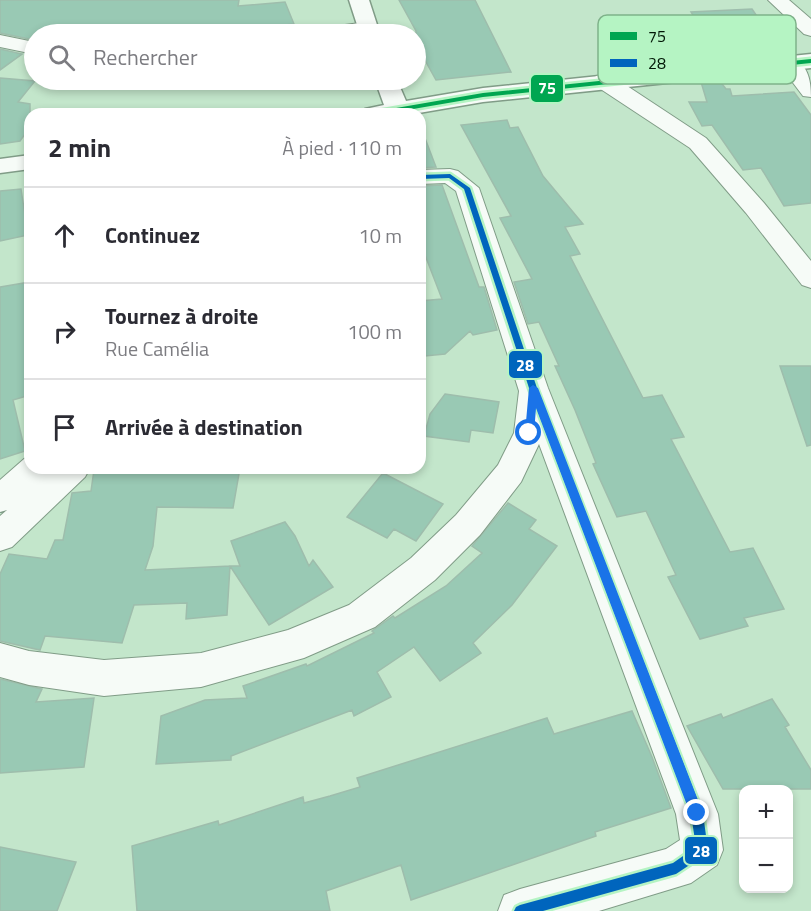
<!DOCTYPE html>
<html lang="fr">
<head>
<meta charset="utf-8">
<style>
	body { margin:0; font-family:"Titillium Web",sans-serif; background:#f7f7f7; color:#2b2b33 }
	.controls { position:absolute; right:18px; bottom:18px; display:grid; overflow:hidden; border-radius:12px; box-shadow:0 3px 9px #0003 }
	.controls button { width:54px; height:54px; display:grid; place-items:center; padding:0; border:0; border-bottom:2px solid #e1e1e2; background:#fff; color:#2b2b33; font:30px sans-serif }
	.stop { position:absolute; width:18px; height:18px; margin:-14px; border:4px solid #1a73e8; border-radius:50%; background:#fff }
	.stop.end { background:#1a73e8; border-color:#fff; box-shadow:0 2px 6px #0008 }
	.list { margin:0; padding:0; list-style:none }
	h2 { display:flex; justify-content:space-between; align-items:center; height:78px; margin:0; padding:0 24px; font-size:26px }
	h2 small { font-size:20px; font-weight:400; color:#7c7c81 }
	.list li { display:grid; grid-template-columns:39px 1fr auto; gap:18px; align-items:center; box-sizing:border-box; height:96px; padding:0 24px; border-top:2px solid #e1e1e2 }
	.list b { display:block; font-size:22px; white-space:nowrap }
	.list p { margin:0; font-size:20px; white-space:nowrap; color:#7c7c81 }
	.list em { font-size:20px; font-style:normal; color:#7c7c81 }
	.icon { flex:none; width:33px; height:33px; fill:none; stroke:currentColor; stroke-width:2; stroke-linecap:round; stroke-linejoin:round }
	.map { position:relative; flex:none; width:811px; height:911px; overflow:hidden }
	.search { position:absolute; background:#fff; box-shadow:0 3px 9px #0003; left:24px; top:24px; width:402px; height:66px; display:flex; align-items:center; gap:15px; box-sizing:border-box; padding:0 21px; border-radius:33px; color:#7c7c81; font-size:22px }
	.panel { position:absolute; background:#fff; box-shadow:0 3px 9px #0003; left:24px; top:108px; width:402px; height:366px; border-radius:18px }
	.map>svg:first-child { display:block }
	.building { fill:#99c9b4; stroke:#9ebdac; stroke-width:1.5 }
	.lines { fill:none; stroke-linecap:round; stroke-linejoin:round }
	.street-casing { stroke:#809c87; stroke-width:2 }
	.secondary-casing { stroke:#809c87; stroke-width:3 }
	.street { fill:#f6fbf7; fill-rule:evenodd }
	.secondary { fill:#f6fbf7; fill-rule:evenodd }
	.bus-1-casing { stroke:#b5f4c3; stroke-width:5 }
	.bus-2-casing { stroke:#b5f4c3; stroke-width:5 }
	.bus-1 { fill:#00a651; fill-rule:evenodd }
	.bus-2 { fill:#0065bd; fill-rule:evenodd }
	.route { fill:#1a73e8 }
	.key { fill:#b5f4c3; stroke:#7fb28a; stroke-width:1.5 }
	.key-label { font-size:16px; fill:#011706 }
	.line-badge { stroke:#b5f4c3; stroke-width:2 }
	.badge-label { font-size:16px; text-anchor:middle; font-weight:bold; fill:#fff }
</style>
</head>
<body>
<div class="map">
<svg width="811" height="911" viewBox="0 0 811 911">
	<rect width="100%" height="100%" fill="#c3e6cb"/>
	<path class="building" d="M0,0H239L238,6L285,2L294,24L211,33L210,28L157,34L52,32L48,34H34V40L0,33Z
		M399,0H475L511,72L436,80L416,44V31Z
		M752,9L769,34L743,35L746,39L709,41L691,12Z
		M0,49L22,54L0,70Z
		M0,78L35,81L18,102L30,104V127L20,141L0,144Z
		M719,80L726,89H730L732,96L794,92L811,115V203L784,206L761,168L743,170L712,125L702,126L689,102H707L701,82Z
		M507,120L510,128L518,127L543,176L583,224L565,227L580,254L570,256L643,398L662,395L684,437L671,439L730,552L753,548L784,609L744,618L748,626L700,639L668,577L676,575L646,511L617,517L593,464L596,463L575,410L555,366H559L539,322L528,324L514,282L532,279L500,218L511,216L461,125Z
		M420,133H423L436,167L420,168Z
		M442,185L479,287H484L497,330L473,335L470,331L445,354L425,356L420,336V301L442,299L420,242V186Z
		M21,189L28,235L0,241V191Z
		M30,282V395L13,400L25,451L0,459V287Z
		M780,366H811V445L807,446Z
		M445,394L499,402L493,433L471,430L469,442L424,436L430,414Z
		M123,468H240L233,508L157,507L153,546L145,570L230,566L227,615L186,619L187,603L134,605L122,643L45,636L40,650L0,641V574L9,554L47,559L55,540H63L72,493L91,491L94,470Z
		M383,473L443,504L416,541L394,529L387,538L347,517Z
		M508,503L536,520L529,529L557,546L512,605L473,643L481,653L440,681L414,647L377,672L391,697L354,716L352,710L231,756V760L156,764L161,716L205,700L247,698L243,686L306,664L307,666L374,633L372,631L393,616L395,618L446,586L482,553L472,546Z
		M285,522L295,536L309,566L313,560L333,587L269,625L230,566H240L231,541Z
		M0,679L42,689L36,702L94,698L84,767L0,773Z
		M772,699L789,725L785,727L811,770V789H723L687,726L721,714L723,718Z
		M632,711L652,757L671,808L595,832L596,836L411,900L401,865L326,891L330,911H137L132,846L218,821L219,825L303,797L304,803L330,796L360,787L357,778L547,718L554,734Z
		M0,847L76,862L57,911H0Z"/>
	<g class="lines">
		<g class="street-casing">
			<path id="street" d="M768,0H789L811,19V36L804,34Z
				M367,22L374,24L377,28L374,32L363,34H313L316,30L323,28Z
				M0,35L34,42V54L0,47Z
				M788,57C808,62 811,80 811,97L803,96L778,63L781,59Z
				M604,75L612,76L706,138L764,203L811,261V288L802,285L746,213L690,148L596,86L593,81L596,76Z
				M450,169L458,171L479,188L548,388L718,814L723,850L717,865L691,883L599,911H498L504,895L520,889L666,849L680,840L676,814L539,444L521,482L480,535L435,580L375,627L304,658L201,687L104,696L29,685L0,677V643L29,651L104,660L201,653L288,630L349,605L411,558L456,515L498,465L514,433L519,391L456,191L445,183L420,184V170Z
				M30,457V468H51L49,471L53,468H90L85,477L12,547L0,551V516L7,510L0,512V480L24,459Z"/>
		</g>
		<g class="secondary-casing">
			<path id="secondary" d="M349,0H369L380,34H360Z
				M811,54V68L483,102L413,114H361L365,109L384,105L375,80H397L406,101L483,88Z
				M30,155V169L0,173V159Z"/>
		</g>
		<use href="#street" class="street"/>
		<use href="#secondary" class="secondary"/>
		<g class="bus-1-casing">
			<path id="bus-1" d="M811,59V63L483,97L384,114H370L373,112L483,93Z"/>
		</g>
		<g class="bus-2-casing">
			<path id="bus-2" d="M450,174L470,188L537,388L703,814L708,850L706,854L676,874L543,911H514L516,907L520,905L673,863L696,847L691,814L529,388L464,189L449,178L420,179V175Z"/>
		</g>
		<use href="#bus-1" class="bus-1"/>
		<use href="#bus-2" class="bus-2"/>
	</g>
	<path class="route" d="M533,385L538,388L703,813L701,818L697,820L692,818L690,813L536,408L534,433L529,437L525,433L529,388Z"/>
	<rect x="598" y="15" width="198" height="69" rx="9" class="key"/>
	<rect x="610" y="32" width="27" height="8" fill="#00a651"/>
	<rect x="610" y="59" width="27" height="8" fill="#0065bd"/>
	<g class="key-label">
		<text x="648" y="42">75</text>
		<text x="648" y="69">28</text>
	</g>
	<g class="line-badge">
		<rect x="530" y="74" width="34" height="29" rx="6" fill="#00a651"/>
		<rect x="508" y="350" width="35" height="29" rx="6" fill="#0065bd"/>
		<rect x="684" y="836" width="34" height="29" rx="6" fill="#0065bd"/>
	</g>
	<g class="badge-label">
		<text x="547" y="94">75</text>
		<text x="525" y="371">28</text>
		<text x="701" y="857">28</text>
	</g>
</svg>
<div class="controls">
<button>+</button>
<button>−</button>
</div>
<div class="stop" style="left:529px;top:433px"></div>
<div class="stop end" style="left:697px;top:813px"></div>
<div class="search"><svg class="icon" aria-label="search" viewBox="0 0 24 24"><circle cx="10" cy="10" r="6"/><path d="M15 15l6 6"/></svg>Rechercher</div>
<section class="panel">
<h2>2 min<small>À pied · 110 m</small></h2>
<ul class="list">
<li><svg class="icon" aria-label="ahead" viewBox="0 0 24 24"><path d="M12 20V5M6 11l6-6 6 6"/></svg><div><b>Continuez</b></div><em>10 m</em></li>
<li><svg class="icon" aria-label="right" viewBox="0 0 24 24"><path d="M7 20v-9h11M14 6l5 5-5 5"/></svg><div><b>Tournez à droite</b><p>Rue Camélia</p></div><em>100 m</em></li>
<li><svg class="icon" aria-label="arrive" viewBox="0 0 24 24"><path d="M6 21V4h12l-3 4 3 4H6"/></svg><div><b>Arrivée à destination</b></div></li>
</ul>
</section>
</div>
</body>
</html>
